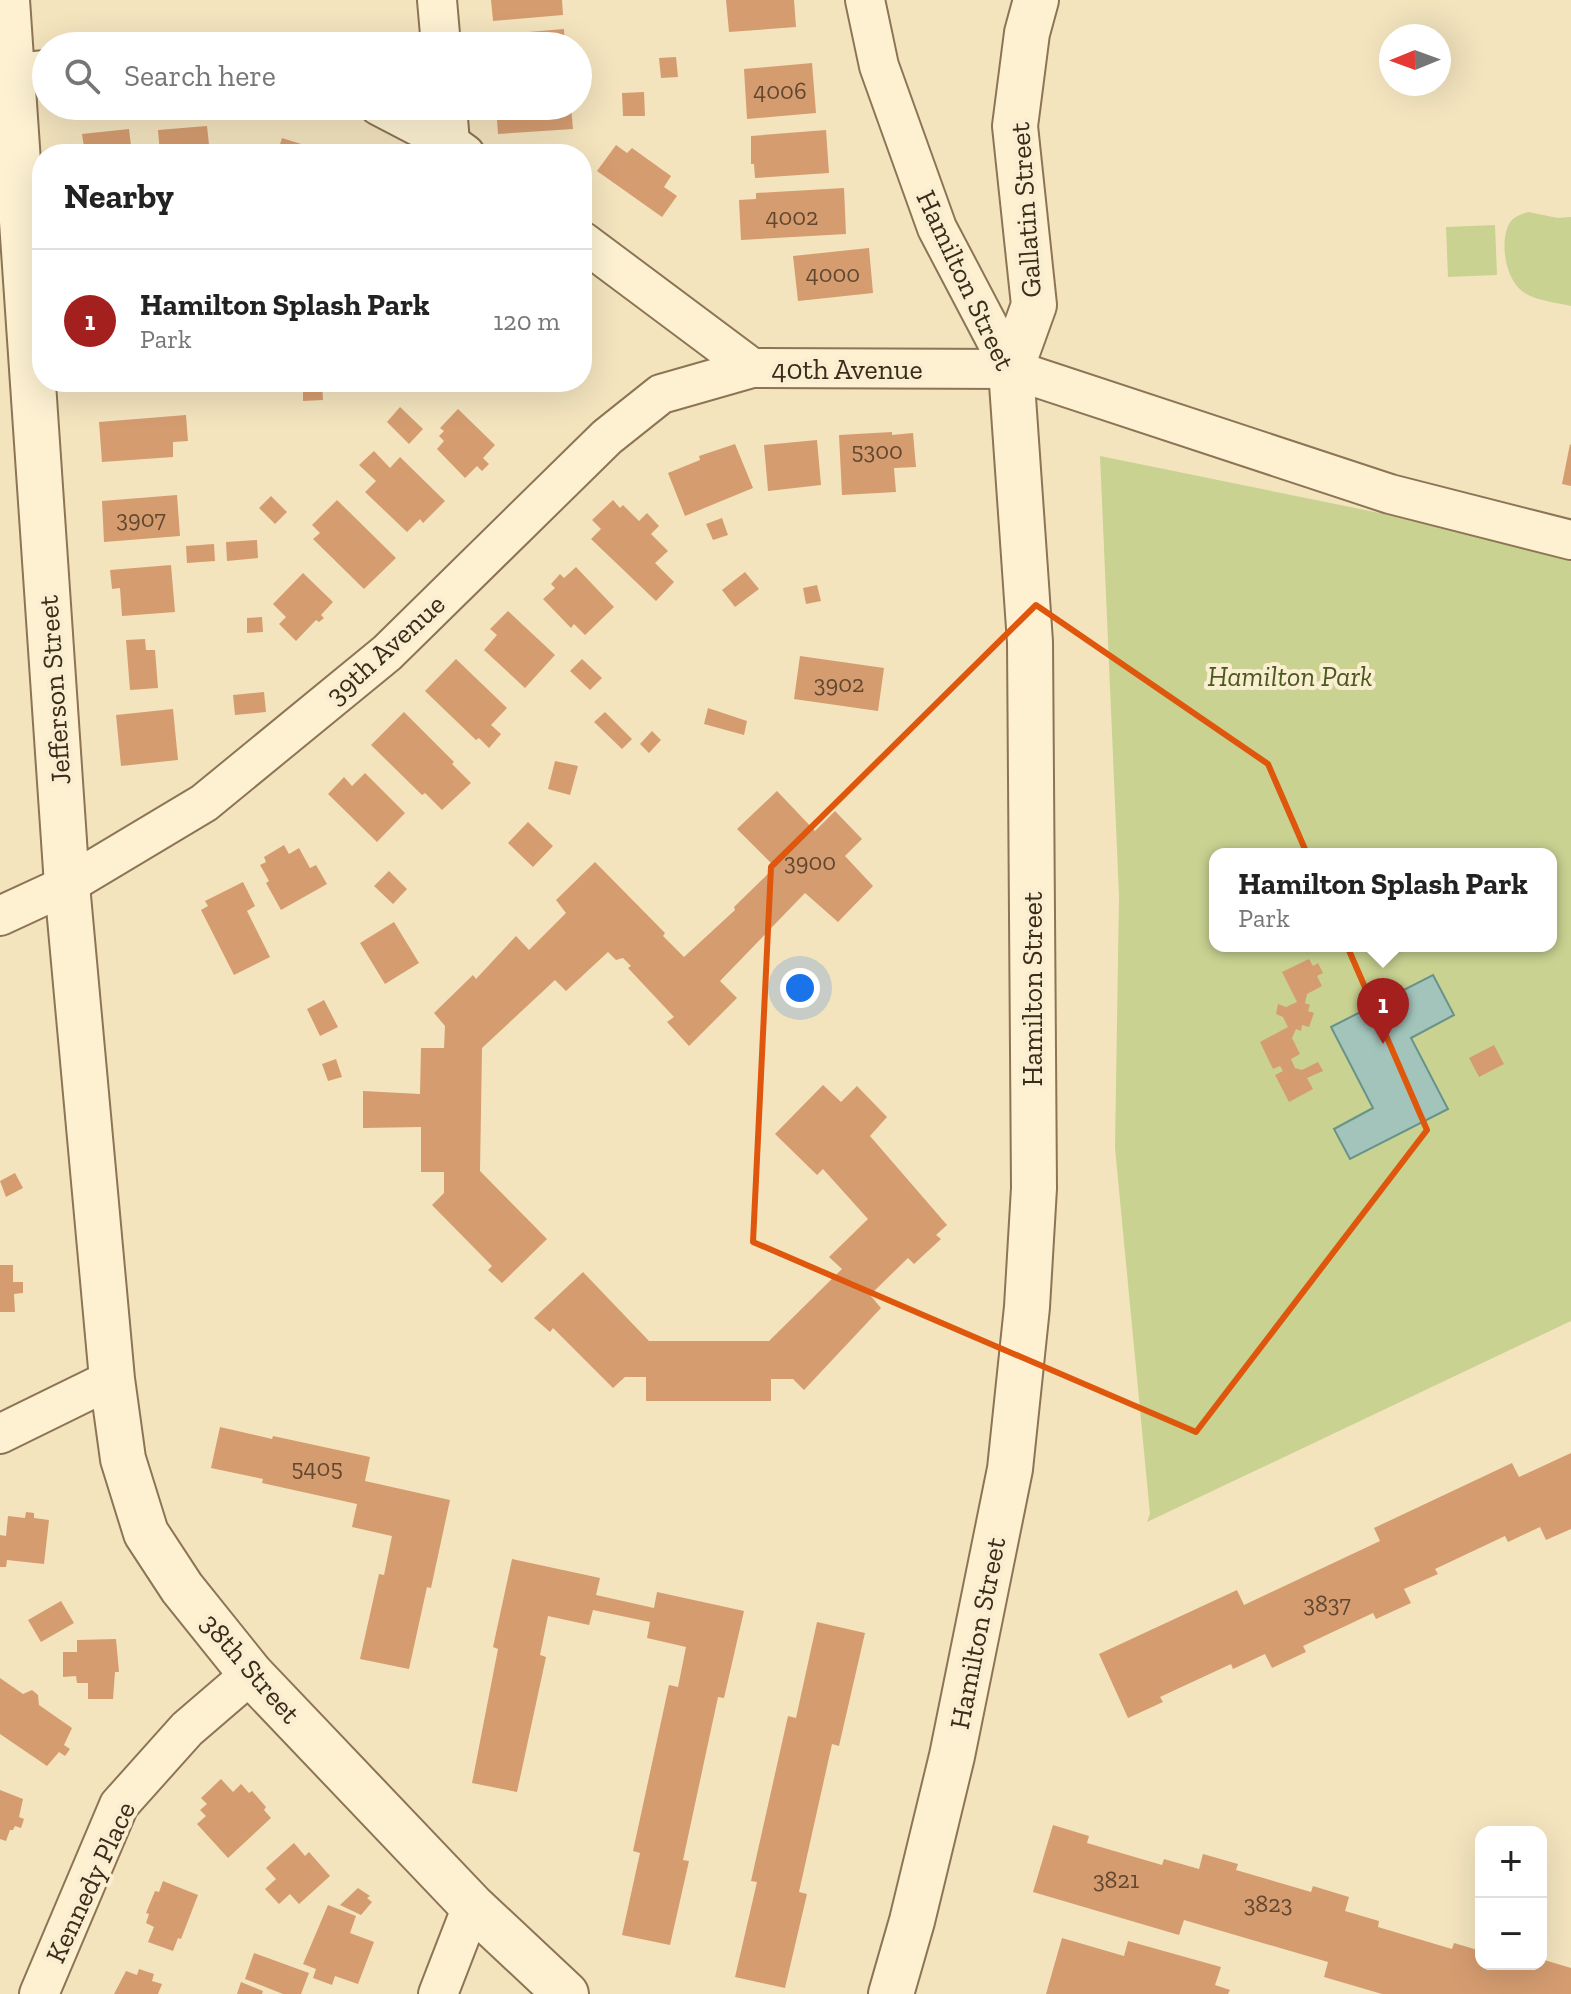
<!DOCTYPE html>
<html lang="en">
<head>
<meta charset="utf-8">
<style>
	body { margin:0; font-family:"Zilla Slab",serif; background:#f2f2f2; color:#222 }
	.controls { position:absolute; right:24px; bottom:24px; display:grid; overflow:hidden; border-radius:16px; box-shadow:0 8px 32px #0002 }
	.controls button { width:72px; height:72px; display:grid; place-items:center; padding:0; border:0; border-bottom:2px solid #e0e0e0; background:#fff; color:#222; font:40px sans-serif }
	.compass { position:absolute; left:1379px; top:24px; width:72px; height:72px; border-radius:50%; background:#fff; box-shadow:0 8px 32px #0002; rotate:269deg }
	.you { position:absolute; left:800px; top:988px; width:28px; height:28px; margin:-20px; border:6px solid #fff; border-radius:50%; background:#1a73e8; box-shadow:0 0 0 12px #1a73e833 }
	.badge { display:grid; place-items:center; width:52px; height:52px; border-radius:50%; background:#a3201e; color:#fff; font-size:26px; font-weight:700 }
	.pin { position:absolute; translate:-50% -66px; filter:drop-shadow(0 2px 4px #0008) }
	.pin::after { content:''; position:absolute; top:42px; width:28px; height:24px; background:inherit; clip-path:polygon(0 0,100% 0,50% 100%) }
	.popup { position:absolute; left:1209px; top:848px; width:348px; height:104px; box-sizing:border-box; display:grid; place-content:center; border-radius:16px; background:#fff; filter:drop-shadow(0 2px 6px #0005); font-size:26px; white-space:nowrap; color:#767676 }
	.popup b { font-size:30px; color:#222 }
	.popup::after { content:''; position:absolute; left:50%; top:100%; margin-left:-16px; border:16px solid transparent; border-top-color:#fff }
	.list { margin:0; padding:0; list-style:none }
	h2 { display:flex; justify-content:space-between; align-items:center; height:104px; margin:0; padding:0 32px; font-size:34px }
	h2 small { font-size:26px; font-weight:400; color:#767676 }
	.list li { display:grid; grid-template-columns:52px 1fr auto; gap:24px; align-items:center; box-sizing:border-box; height:144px; padding:0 32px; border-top:2px solid #e0e0e0 }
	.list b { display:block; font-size:30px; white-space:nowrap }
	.list p { margin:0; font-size:26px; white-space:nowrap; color:#767676 }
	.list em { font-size:26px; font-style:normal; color:#767676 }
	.icon { flex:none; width:44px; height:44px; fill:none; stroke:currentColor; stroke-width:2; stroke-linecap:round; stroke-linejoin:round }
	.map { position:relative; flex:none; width:1571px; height:1994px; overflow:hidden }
	.search { position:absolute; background:#fff; box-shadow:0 8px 32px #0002; left:32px; top:32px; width:560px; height:88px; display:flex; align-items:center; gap:20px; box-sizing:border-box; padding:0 28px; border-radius:44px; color:#767676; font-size:30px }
	.panel { position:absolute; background:#fff; box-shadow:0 8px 32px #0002; left:32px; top:144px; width:560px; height:248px; border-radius:32px }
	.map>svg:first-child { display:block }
	.green { fill:#c9d291; fill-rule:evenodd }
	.water { fill:#a2c4bb; stroke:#689389; stroke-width:2 }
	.building { fill:#d59c70 }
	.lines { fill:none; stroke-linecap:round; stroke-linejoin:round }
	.minor-casing { stroke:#8d7455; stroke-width:42 }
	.tertiary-casing { stroke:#8d7455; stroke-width:48 }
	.minor { stroke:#fdf1d2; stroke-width:38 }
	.tertiary { stroke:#fdf1d2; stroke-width:44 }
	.marked { fill:none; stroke:#df570d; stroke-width:6; stroke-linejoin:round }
	.labels { text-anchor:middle; stroke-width:8; stroke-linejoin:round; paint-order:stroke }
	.number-label { font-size:24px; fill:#624730 }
	.street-label { font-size:28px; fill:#3b2b1b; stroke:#f9eecf }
	.park-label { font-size:28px; font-style:italic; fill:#4a5a1f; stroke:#f9eecf }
</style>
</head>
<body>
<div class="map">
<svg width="1571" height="1994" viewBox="0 0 1571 1994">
	<rect width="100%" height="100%" fill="#f3e4be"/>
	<path class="green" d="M1528,212L1558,218L1571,217V306C1555,302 1535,301 1522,291C1506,279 1500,245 1508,226C1512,217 1519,215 1528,212Z
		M1495,225L1497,275L1448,277L1446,227Z
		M1100,456L1571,552V1321L1147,1522L1150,1514L1115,1148L1119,895ZM1215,854H1551V946H1215Z"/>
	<path class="water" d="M1433,975L1454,1015L1411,1038L1448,1109L1350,1159L1334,1129L1373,1108L1331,1027Z"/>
	<path class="building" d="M491,0H562L563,15L493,21Z
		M726,0H794L796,27L729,32Z
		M564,29L565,46H494L493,35Z
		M676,57L678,77L661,78L659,58Z
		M812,63L816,113L747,119L744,69Z
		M644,92L645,116H623L622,93Z
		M496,106H571L573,129L498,134Z
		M207,126L210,154H160L158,130Z
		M129,129L132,154H85L82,134Z
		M826,130L829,173L755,178L754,164H751V136Z
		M282,138L330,153V154H277Z
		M616,145L627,153L632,148L671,176L664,187L677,196L662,217L597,171Z
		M844,188L846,234L741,240L739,200L756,199V193Z
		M869,248L873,293L798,301L793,256Z
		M93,382H165V384L94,390Z
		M322,383L323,400L303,401V384Z
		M400,407L423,429L409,444L387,422Z
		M458,409L495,445L483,458L489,464L482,471L477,466L465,478L437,449L444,441L439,436L444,431L440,428Z
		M186,415L188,441L173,442V457L102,462L99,422Z
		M892,432V435L913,433L916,467L894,468L896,492L842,495L839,435Z
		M817,440L821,485L768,491L764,445Z
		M735,444L753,488L685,516L668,473L700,460L699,456Z
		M1570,444L1571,445V486L1562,484Z
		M374,451L390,468L400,457L445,501L423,523L420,519L407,532L365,492L376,481L359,465Z
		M177,495L180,536L104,542L102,501Z
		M271,496L287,512L275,524L259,508Z
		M337,500L396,558L364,589L313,539L320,533L312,525Z
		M613,500L620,508L623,505L639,521L647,513L659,526L651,534L668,551L655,563L674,582L656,601L591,539L601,529L592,520Z
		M722,518L728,535L713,540L706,524Z
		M257,540L258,558L227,561L226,542Z
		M214,544L215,561L187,563L186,546Z
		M171,565L175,612L122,616L120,588L112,589L110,570Z
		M576,567L614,607L585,635L574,624L571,628L543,599L555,588L551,584L560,574L564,578Z
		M745,572L759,589L735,607L722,590Z
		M303,573L333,602L321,615L324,618L319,622L316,620L296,641L279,624L286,617L273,604Z
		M817,585L821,601L806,604L803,588Z
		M508,611L555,655L525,688L484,650L497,635L490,629Z
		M262,617L263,632L247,633V618Z
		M145,639L146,650H155L158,688L130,690L126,640Z
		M800,656L884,668L878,711L794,699Z
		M456,659L507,708L491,725L501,734L489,748L479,738L476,740L425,691Z
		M582,659L602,678L590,690L570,671Z
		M264,692L266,712L235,715L233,695Z
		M708,708L747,721L744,735L704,724Z
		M173,709L178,760L121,766L116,715Z
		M404,712L454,762L452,764L471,783L442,810L425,793L422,795L371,745Z
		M605,712L632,739L622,749L594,722Z
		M652,731L661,740L649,753L640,744Z
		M555,761L578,766L570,795L548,789Z
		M365,773L405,813L377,842L328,794L344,777L352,786Z
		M777,791L815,831L835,811L862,839L845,856L873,886L838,922L805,893L720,981L737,998L689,1046L667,1022L674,1017L628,968L631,966L623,958L616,960L608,952L566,991L555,980L482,1048L480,1171L547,1239L502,1283L488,1270L492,1266L432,1205L444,1193V1172H421V1127L363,1128V1091L420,1094L421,1048H444L445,1026L434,1013L473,975L476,979L516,936L529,950L566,913L556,900L595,862L665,933L663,936L684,957L735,910L734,907L775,867L737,829Z
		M528,822L553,846L533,867L508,843Z
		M284,845L289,854L299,848L310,868L316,865L327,884L281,910L266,883L269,881L260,865L266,862L264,857Z
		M389,871L407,889L393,904L374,886Z
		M243,882L255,906L247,911L270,957L234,975L201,910L208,906L205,901Z
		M394,922L419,963L385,984L360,943Z
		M1309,959L1313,966L1318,963L1323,973L1317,976L1322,986L1307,994L1305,1003L1310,1005L1308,1011L1314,1013L1309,1027L1302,1025L1301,1031L1296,1029L1292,1038L1300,1054L1291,1059L1295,1068L1302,1070L1318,1062L1323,1071L1307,1078L1313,1089L1289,1102L1275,1075L1283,1071L1280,1066L1273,1069L1260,1042L1288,1027L1283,1017L1276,1014L1278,1004L1286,1007L1297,1002L1282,972Z
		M324,1000L338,1027L320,1036L307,1009Z
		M1494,1045L1504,1064L1479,1077L1469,1058Z
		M336,1059L342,1077L328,1081L322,1064Z
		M823,1085L841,1102L857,1086L887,1117L870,1136L947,1225L936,1235L941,1239L914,1264L908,1258L870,1295L881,1308L804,1390L793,1379H771V1401H646V1377H625L613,1388L553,1328L550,1332L534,1318L583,1272L649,1341H769L842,1269L829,1257L868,1219L823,1169L817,1175L775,1134Z
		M15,1173L23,1188L6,1197L0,1181Z
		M0,1265H13V1282H23V1293L14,1294L15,1312H0Z
		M220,1427L272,1439L273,1436L370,1457L365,1481L450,1500L431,1588L427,1587L409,1669L360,1659L379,1574L384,1575L392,1536L352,1527L357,1504L262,1483L263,1479L211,1468Z
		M1571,1453V1529L1546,1540L1540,1527L1508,1542L1505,1536L1435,1569L1438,1574L1404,1589L1411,1603L1376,1619L1373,1613L1303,1646L1306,1652L1272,1668L1265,1654L1233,1669L1231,1664L1160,1697L1163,1702L1128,1718L1099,1654L1237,1590L1244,1605L1380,1541L1374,1528L1512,1463L1519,1477Z
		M26,1512L34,1513V1518L49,1520L44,1564L7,1560L6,1567H0V1535L6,1536L8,1516L25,1518Z
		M512,1559L600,1578L596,1595L654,1608L657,1592L744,1611L724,1698L718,1697L683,1860L689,1861L670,1945L622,1935L640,1853L633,1851L669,1685L678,1687L686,1647L647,1638L650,1622L593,1610L589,1625L548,1616L540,1655L546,1657L517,1792L472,1783L498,1649L493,1647Z
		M61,1601L74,1623L41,1642L28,1620Z
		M817,1622L865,1633L839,1746L832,1744L799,1892L807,1894L785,1988L735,1977L757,1882L751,1881L788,1716L796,1718Z
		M116,1639L119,1672H115L113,1699H88V1683H77L76,1676L63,1677V1652H77V1640Z
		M0,1678L23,1694L32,1690L38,1695L39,1705L72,1728L64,1745L70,1749L65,1756L59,1752L47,1766L0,1734Z
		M221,1779L233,1792L241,1784L249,1793L252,1791L266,1807L264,1810L271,1818L228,1858L197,1824L206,1816L200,1810L207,1804L201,1798Z
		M0,1790L23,1799L19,1817L24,1819L21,1828L15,1826L13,1830H10L6,1841L0,1839Z
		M1053,1825L1089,1836L1087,1843L1162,1865L1164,1859L1199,1869L1203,1854L1238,1864L1236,1870L1311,1892L1313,1886L1349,1897L1345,1911L1379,1921L1378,1927L1452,1949L1454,1943L1481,1951V1964H1541V1959L1571,1968V1994H1382L1324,1977L1328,1962L1184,1920L1179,1935L1033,1892Z
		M294,1843L305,1856L309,1852L330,1876L299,1904L290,1894L279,1904L265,1889L276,1879L266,1868Z
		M163,1881L198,1895L181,1939L178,1938L173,1951L148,1942L154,1927L146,1923L149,1914L146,1913L155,1891L159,1892Z
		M358,1888L370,1896L367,1898L372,1902L361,1915L340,1905Z
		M328,1905L356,1916L350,1933L374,1942L358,1984L335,1976L332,1985L313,1978L316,1969L303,1964Z
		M1062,1938L1124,1956L1128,1941L1221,1967L1215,1985L1230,1990L1228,1994H1046Z
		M254,1953L309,1973L301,1994H283L245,1979Z
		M139,1969L154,1974L152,1981L162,1984L158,1994H114L126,1971L137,1975Z
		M241,1982L263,1991L262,1994H237Z"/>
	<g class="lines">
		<g class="minor-casing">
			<path id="minor" d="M437,0L441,46
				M865,0L879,66L937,228L1011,369
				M0,74L46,70
				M379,106L450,143L465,154
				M447,106L450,143
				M582,241L752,368L1011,369L1390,494L1571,540
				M0,916L67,885L204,803L387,653L607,437L661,394L752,368
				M0,1434L112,1379
				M39,1994L119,1805L187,1729L251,1674
				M438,1994L472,1906"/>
		</g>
		<g class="tertiary-casing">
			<path id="tertiary" d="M7,0L67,885L112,1379L123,1459L146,1533L182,1588L251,1674L472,1906L566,1994
				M891,1994L912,1921L952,1756L1010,1469L1027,1307L1034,1188L1030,642L1011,369L1034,305L1015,126L1027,33L1036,0"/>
		</g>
		<use href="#minor" class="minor"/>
		<use href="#tertiary" class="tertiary"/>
	</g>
	<path class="marked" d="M1036,605L1268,764L1427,1130L1196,1432L753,1242L771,867Z"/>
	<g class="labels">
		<g class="number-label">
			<text x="780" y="99">4006</text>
			<text x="792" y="225">4002</text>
			<text x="833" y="282">4000</text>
			<text x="877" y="459">5300</text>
			<text x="141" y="527">3907</text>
			<text x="839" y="692">3902</text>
			<text x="810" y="870">3900</text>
			<text x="317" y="1476">5405</text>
			<text x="1327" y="1612">3837</text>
			<text x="1116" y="1888">3821</text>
			<text x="1268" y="1912">3823</text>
		</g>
		<g class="street-label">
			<text transform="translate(1025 210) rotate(-94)" y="10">Gallatin Street</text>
			<text transform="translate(966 280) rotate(65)" y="10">Hamilton Street</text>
			<text x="847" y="379">40th Avenue</text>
			<text transform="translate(385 649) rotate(-42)" y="10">39th Avenue</text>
			<text transform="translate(54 690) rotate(-94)" y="10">Jefferson Street</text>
			<text transform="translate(1032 989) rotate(-90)" y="10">Hamilton Street</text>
			<text transform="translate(977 1633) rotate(-79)" y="10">Hamilton Street</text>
			<text transform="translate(251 1668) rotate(49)" y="10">38th Street</text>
			<text transform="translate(90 1882) rotate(-65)" y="10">Kennedy Place</text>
		</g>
		<g class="park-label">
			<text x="1290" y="686">Hamilton Park</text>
		</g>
	</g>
</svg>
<div class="controls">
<button>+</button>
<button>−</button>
</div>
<svg class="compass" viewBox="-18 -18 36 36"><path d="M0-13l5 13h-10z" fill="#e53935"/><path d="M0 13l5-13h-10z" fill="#767676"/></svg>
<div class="you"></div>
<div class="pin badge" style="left:1383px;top:1044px">1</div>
<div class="popup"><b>Hamilton Splash Park</b>Park</div>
<div class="search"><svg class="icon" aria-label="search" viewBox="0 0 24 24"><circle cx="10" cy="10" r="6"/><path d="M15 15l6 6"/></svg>Search here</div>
<section class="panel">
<h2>Nearby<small></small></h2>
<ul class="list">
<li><span class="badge">1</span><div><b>Hamilton Splash Park</b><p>Park</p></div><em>120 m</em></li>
</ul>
</section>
</div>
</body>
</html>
